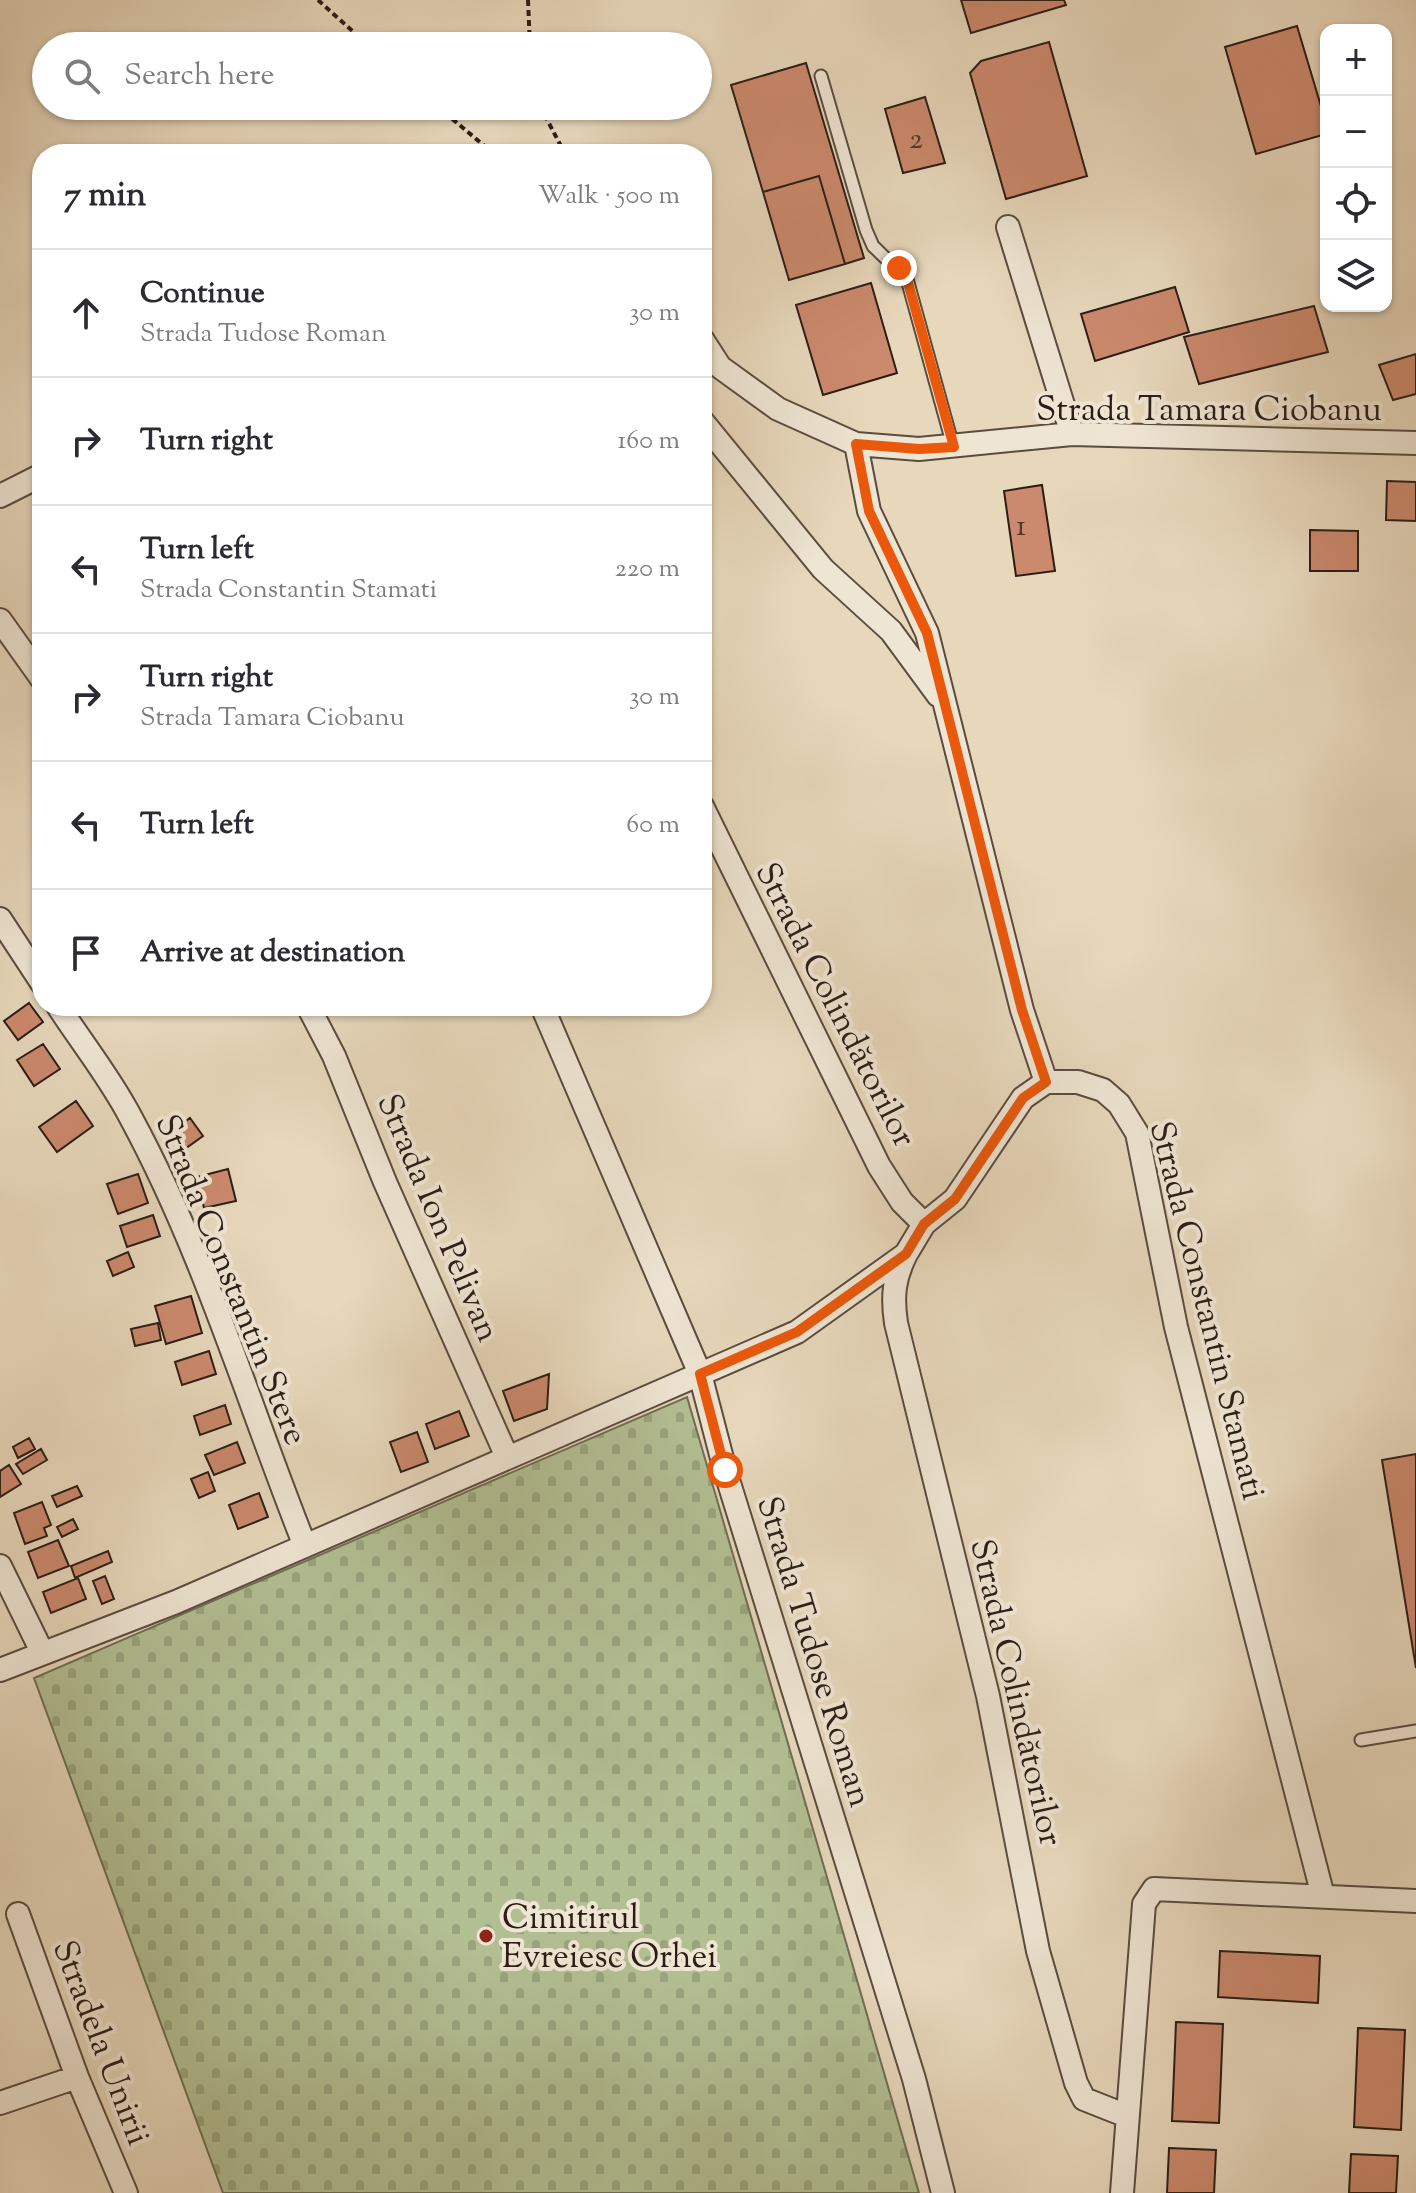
<!DOCTYPE html>
<html lang="en">
<head>
<meta charset="utf-8">
<style>
	body { margin:0; font-family:"Sorts Mill Goudy",serif; background:#f2f2f3; color:#2b2b33 }
	.controls { position:absolute; right:24px; top:24px; display:grid; overflow:hidden; border-radius:16px; box-shadow:0 2px 6px #0004 }
	.controls button { width:72px; height:72px; display:grid; place-items:center; padding:0; border:0; border-bottom:2px solid #e1e1e2; background:#fff; color:#2b2b33; font:40px sans-serif }
	.stop { position:absolute; width:24px; height:24px; margin:-18px; border:6px solid #ea580c; border-radius:50%; background:#fff }
	.stop.end { background:#ea580c; border-color:#fff; box-shadow:0 2px 8px #0008 }
	.list { margin:0; padding:0; list-style:none }
	h2 { display:flex; justify-content:space-between; align-items:center; height:104px; margin:0; padding:0 32px; font-size:34px }
	h2 small { font-size:26px; font-weight:400; color:#7c7c81 }
	.list li { display:grid; grid-template-columns:52px 1fr auto; gap:24px; align-items:center; box-sizing:border-box; height:128px; padding:0 32px; border-top:2px solid #e1e1e2 }
	.list b { display:block; font-size:30px; white-space:nowrap }
	.list p { margin:0; font-size:26px; white-space:nowrap; color:#7c7c81 }
	.list em { font-size:26px; font-style:normal; color:#7c7c81 }
	.icon { flex:none; width:44px; height:44px; fill:none; stroke:currentColor; stroke-width:2; stroke-linecap:round; stroke-linejoin:round }
	.map { position:relative; flex:none; width:1416px; height:2193px; overflow:hidden }
	.search { position:absolute; background:#fff; box-shadow:0 2px 6px #0004; left:32px; top:32px; width:680px; height:88px; display:flex; align-items:center; gap:20px; box-sizing:border-box; padding:0 28px; border-radius:44px; color:#7c7c81; font-size:30px }
	.panel { position:absolute; background:#fff; box-shadow:0 2px 6px #0004; left:32px; top:144px; width:680px; height:872px; border-radius:32px }
	.map>svg:first-child { display:block }
	.cemetery { fill:url(#cemetery-stones); stroke:#6e6e54; stroke-width:2 }
	.building { fill:#cb896d; stroke:#2b1d16; stroke-width:2 }
	.lines { fill:none; stroke-linecap:round; stroke-linejoin:round }
	.lane-casing { stroke:#5a4c3f; stroke-width:15 }
	.street-casing { stroke:#5a4c3f; stroke-width:26 }
	.path { stroke:#2b1d16; stroke-width:4; stroke-dasharray:6 4; stroke-linecap:butt }
	.lane { stroke:#efe5d3; stroke-width:11 }
	.street { stroke:#efe5d3; stroke-width:22 }
	.route { stroke:#ea580c; stroke-width:10 }
	.poi-dot { fill:#8f2418; stroke:#efe5d3; stroke-width:3 }
	.labels { text-anchor:middle; stroke-width:8; stroke-linejoin:round; paint-order:stroke }
	.number-label { font-size:30px; fill:#53382c }
	.street-label { font-size:34px; fill:#2b1d16; stroke:#efe5d3 }
	.poi-label { font-size:34px; fill:#2b1d16; stroke:#efe5d3; text-anchor:start }
</style>
</head>
<body>
<div class="map">
<svg width="1416" height="2193" viewBox="0 0 1416 2193">
	<defs>
		<pattern id="cemetery-stones" width="16" height="16" patternUnits="userSpaceOnUse" patternTransform="scale(2)"><rect width="16" height="16" fill="#b2bf93"/><path d="M2 7V4a2 2 0 0 1 4 0v3zM10 15v-3a2 2 0 0 1 4 0v3z" fill="#99a47e"/></pattern>
	</defs>
	<rect width="100%" height="100%" fill="#e7d7bb"/>
	<filter id="stains"><feTurbulence type="fractalNoise" baseFrequency=".0025" numOctaves="4"/><feColorMatrix values="0 0 0 0 .2 0 0 0 0 .09 0 0 0 0 .02 0 0 0 .5 -.17"/></filter>
	<radialGradient id="worn" r=".72"><stop offset=".6" stop-color="#630" stop-opacity="0"/><stop offset="1" stop-color="#630" stop-opacity=".3"/></radialGradient>
	<path class="cemetery" d="M687,1397L919,2193H223L34,1678Z"/>
	<path class="building" d="M961,0H1064L1066,5L971,33Z
		M1297,26L1326,123V134L1256,154L1225,47Z
		M1049,42L1087,176L1006,199L970,73L981,61Z
		M806,63L864,258L845,264L819,176L763,192L731,85Z
		M925,97L945,163L903,173L885,109Z
		M819,176L845,264L789,280L763,192Z
		M871,283L897,373L823,395L796,305Z
		M1175,287L1189,332L1095,361L1081,314Z
		M1314,306L1328,352L1199,384L1184,337Z
		M1416,354V394L1393,400L1379,365Z
		M1387,481L1416,482V521L1386,520Z
		M1042,485L1055,571L1016,576L1004,491Z
		M1310,530L1358,531V571H1310Z
		M29,1003L43,1022L18,1040L4,1021Z
		M43,1044L60,1069L34,1086L17,1060Z
		M76,1101L93,1126L57,1152L39,1127Z
		M190,1118L203,1136L182,1151L170,1133Z
		M228,1169L236,1201L204,1208L197,1177Z
		M138,1174L148,1203L118,1214L107,1184Z
		M153,1215L160,1236L127,1247L120,1226Z
		M128,1252L134,1267L113,1276L107,1261Z
		M191,1296L202,1333L166,1344L155,1306Z
		M158,1323L161,1340L135,1346L131,1329Z
		M209,1351L216,1374L182,1385L175,1362Z
		M549,1374L547,1409L514,1421L503,1391Z
		M225,1405L231,1424L200,1435L194,1416Z
		M459,1411L469,1436L435,1449L426,1424Z
		M417,1432L428,1462L401,1472L390,1442Z
		M29,1438L35,1449L18,1458L13,1447Z
		M237,1442L245,1463L214,1475L205,1455Z
		M41,1449L47,1460L23,1474L16,1464Z
		M1416,1454V1668L1382,1460Z
		M9,1465L21,1484L0,1497V1471Z
		M208,1472L215,1491L199,1498L191,1479Z
		M77,1486L82,1496L57,1507L52,1496Z
		M259,1493L268,1517L238,1529L229,1505Z
		M42,1502L51,1525L44,1528L47,1536L25,1544L14,1513Z
		M73,1519L78,1529L62,1537L57,1527Z
		M58,1540L69,1566L38,1578L28,1552Z
		M108,1551L112,1562L75,1578L71,1566Z
		M105,1576L114,1599L102,1604L93,1581Z
		M78,1578L86,1599L51,1613L43,1592Z
		M1220,1951L1320,1956L1318,2003L1218,1997Z
		M1176,2022L1223,2024L1219,2123L1172,2121Z
		M1358,2028L1405,2030L1401,2130L1354,2127Z
		M1169,2148L1216,2150L1214,2193H1167Z
		M1351,2154L1398,2156L1396,2193H1349Z"/>
	<g class="lines">
		<g class="lane-casing">
			<path id="lane" d="M821,76L866,230L873,246L907,279L953,446
				M1361,1740L1416,1731"/>
		</g>
		<g class="street-casing">
			<path id="street" d="M1008,227L1072,434
				M702,339L720,367L778,409L856,444L919,449L1072,434L1416,443
				M702,421L823,569L891,631L938,695
				M856,444L869,511L927,633L1022,1010L1046,1082H1078L1103,1090L1119,1104L1137,1133L1176,1327L1323,1896
				M0,496L42,475
				M0,620L42,679
				M702,806L879,1166L902,1202L924,1224
				M0,919L42,983
				M58,1006C82,1043 111,1079 131,1118C204,1253 248,1403 305,1546
				M308,1006L334,1056L385,1182L507,1457
				M542,1006L700,1374L725,1470L914,2079L943,2193
				M906,1254C894,1278 892,1296 896,1323L988,1696L1038,1951L1076,2083L1084,2099L1127,2116
				M0,1566L42,1652
				M0,1670L176,1602L797,1332L906,1254L924,1224L955,1199L1023,1098L1046,1082
				M18,1914L77,2077L126,2193
				M0,2103L77,2077
				M1122,2193L1144,1904L1154,1889L1416,1901"/>
		</g>
		<path class="path" d="M318,0L369,46
			M528,0L530,46
			M437,106L494,154
			M540,106L565,154"/>
		<use href="#lane" class="lane"/>
		<use href="#street" class="street"/>
	</g>
	<g class="lines">
		<path class="route" d="M725,1470L700,1374L797,1332L906,1254L924,1224L955,1199L1023,1098L1046,1082L1022,1010L927,633L869,511L856,444L919,449L954,447L907,279L899,268"/>
	</g>
	<circle class="poi-dot" cx="486" cy="1936" r="8"/>
	<g class="labels">
		<g class="number-label">
			<text x="916" y="148">2</text>
			<text x="1021" y="535">1</text>
		</g>
		<g class="street-label">
			<text x="1209" y="420">Strada Tamara Ciobanu</text>
			<text transform="translate(837 1004) rotate(63)" y="12">Strada Colindătorilor</text>
			<text transform="translate(440 1217) rotate(67)" y="12">Strada Ion Pelivan</text>
			<text transform="translate(233 1279) rotate(68)" y="12">Strada Constantin Stere</text>
			<text transform="translate(1209 1310) rotate(76)" y="12">Strada Constantin Stamati</text>
			<text transform="translate(816 1651) rotate(73)" y="12">Strada Tudose Roman</text>
			<text transform="translate(1018 1692) rotate(77)" y="12">Strada Colindătorilor</text>
			<text transform="translate(103 2042) rotate(69)" y="12">Stradela Unirii</text>
		</g>
		<g class="poi-label">
			<text x="502" y="1928">Cimitirul<tspan x="502" dy="39">Evreiesc Orhei</tspan></text>
		</g>
	</g>
	<rect width="100%" height="100%" filter="url(#stains)"/>
	<rect width="100%" height="100%" fill="url(#worn)"/>
</svg>
<div class="controls">
<button>+</button>
<button>−</button>
<button><svg class="icon" aria-label="locate" viewBox="0 0 24 24"><circle cx="12" cy="12" r="6"/><path d="M12 2v4M12 18v4M2 12h4M18 12h4"/></svg></button>
<button><svg class="icon" aria-label="layers" viewBox="0 0 24 24"><path d="M12 4l9 5-9 5-9-5zM3 14l9 5 9-5"/></svg></button>
</div>
<div class="stop" style="left:725px;top:1470px"></div>
<div class="stop end" style="left:899px;top:268px"></div>
<div class="search"><svg class="icon" aria-label="search" viewBox="0 0 24 24"><circle cx="10" cy="10" r="6"/><path d="M15 15l6 6"/></svg>Search here</div>
<section class="panel">
<h2>7 min<small>Walk · 500 m</small></h2>
<ul class="list">
<li><svg class="icon" aria-label="ahead" viewBox="0 0 24 24"><path d="M12 20V5M6 11l6-6 6 6"/></svg><div><b>Continue</b><p>Strada Tudose Roman</p></div><em>30 m</em></li>
<li><svg class="icon" aria-label="right" viewBox="0 0 24 24"><path d="M7 20v-9h11M14 6l5 5-5 5"/></svg><div><b>Turn right</b></div><em>160 m</em></li>
<li><svg class="icon" aria-label="left" viewBox="0 0 24 24"><path d="M17 20v-9H6M10 6l-5 5 5 5"/></svg><div><b>Turn left</b><p>Strada Constantin Stamati</p></div><em>220 m</em></li>
<li><svg class="icon" aria-label="right" viewBox="0 0 24 24"><path d="M7 20v-9h11M14 6l5 5-5 5"/></svg><div><b>Turn right</b><p>Strada Tamara Ciobanu</p></div><em>30 m</em></li>
<li><svg class="icon" aria-label="left" viewBox="0 0 24 24"><path d="M17 20v-9H6M10 6l-5 5 5 5"/></svg><div><b>Turn left</b></div><em>60 m</em></li>
<li><svg class="icon" aria-label="arrive" viewBox="0 0 24 24"><path d="M6 21V4h12l-3 4 3 4H6"/></svg><div><b>Arrive at destination</b></div></li>
</ul>
</section>
</div>
</body>
</html>
